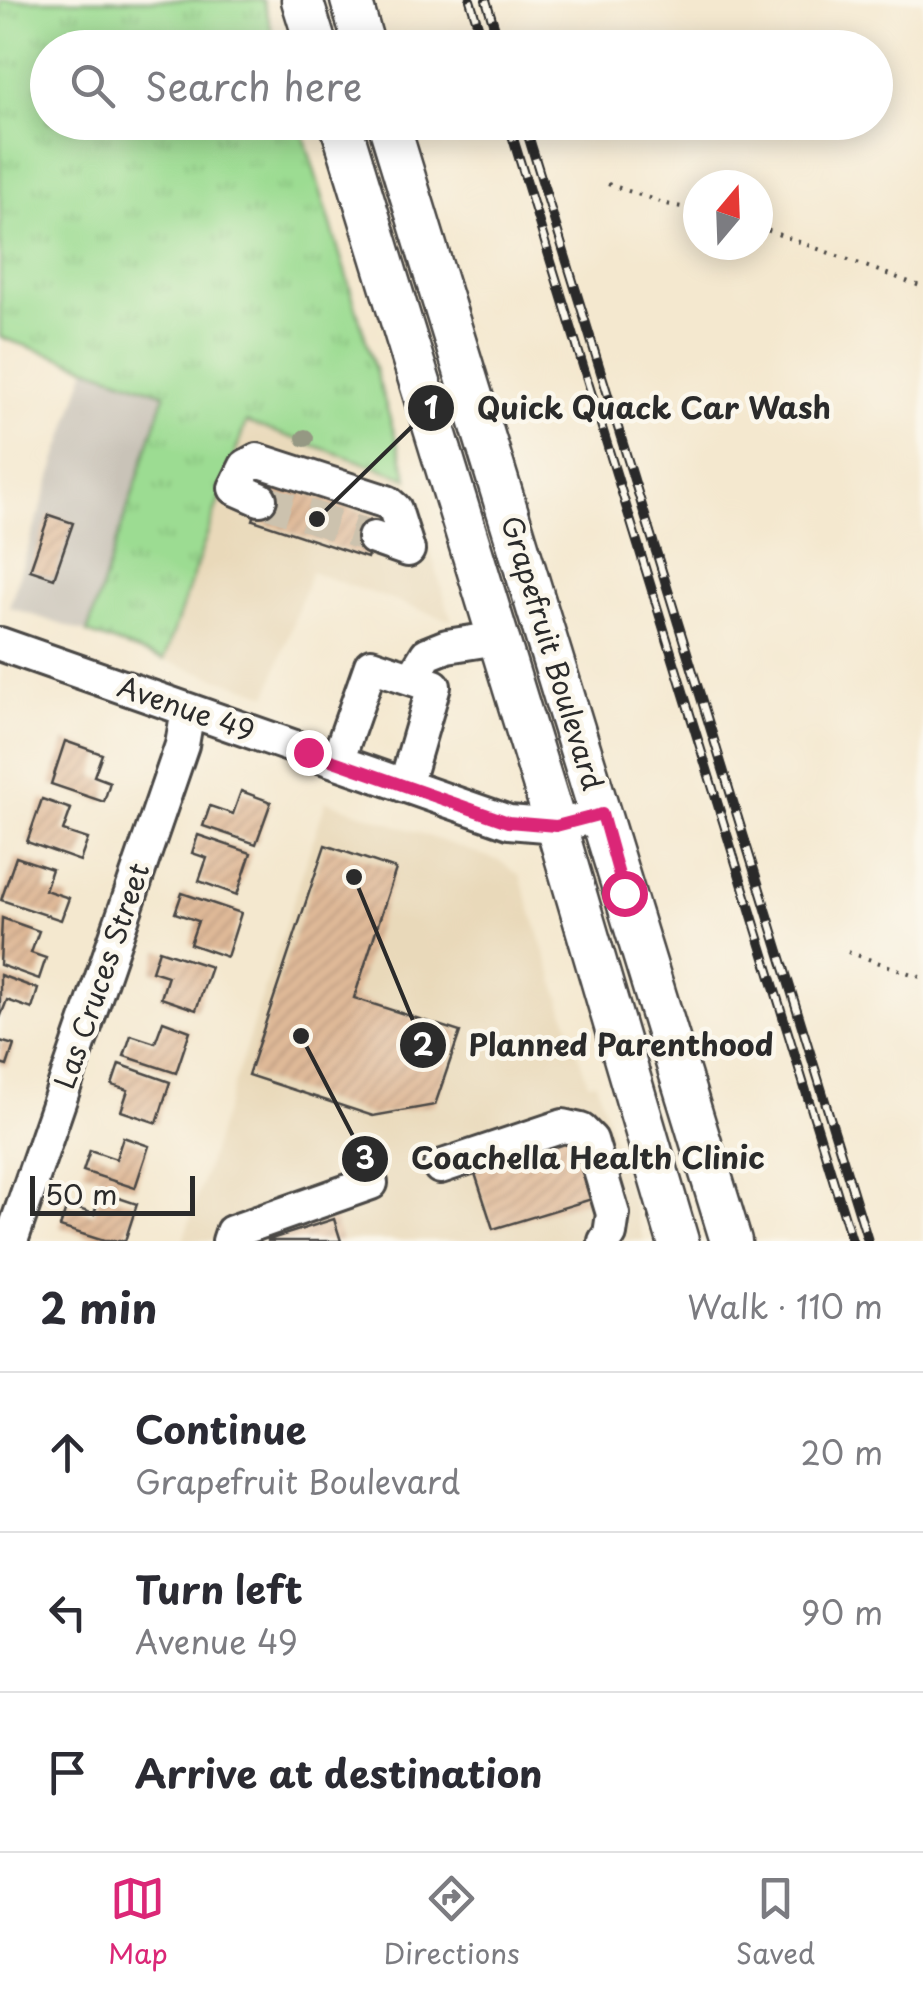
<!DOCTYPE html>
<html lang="en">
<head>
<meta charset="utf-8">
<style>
	body { margin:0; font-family:"Playpen Sans",sans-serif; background:#f7f7f7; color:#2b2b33 }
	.compass { position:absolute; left:683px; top:170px; width:90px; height:90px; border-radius:50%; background:#fff; box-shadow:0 5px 25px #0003; rotate:19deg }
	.scale { position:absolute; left:30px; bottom:25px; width:165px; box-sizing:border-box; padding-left:10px; border:5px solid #2b2b2b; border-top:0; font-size:28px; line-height:35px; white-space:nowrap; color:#2b2b2b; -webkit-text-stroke:8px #fbf7ec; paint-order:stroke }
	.stop { position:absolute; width:30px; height:30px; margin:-22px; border:8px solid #db2777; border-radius:50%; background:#fff }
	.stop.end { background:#db2777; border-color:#fff; box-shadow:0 2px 10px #0008 }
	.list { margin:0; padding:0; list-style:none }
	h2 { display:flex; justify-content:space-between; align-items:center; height:130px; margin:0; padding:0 40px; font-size:42px }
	h2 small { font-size:32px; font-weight:400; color:#7c7c81 }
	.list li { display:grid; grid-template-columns:65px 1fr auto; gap:30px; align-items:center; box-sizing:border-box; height:160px; padding:0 40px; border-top:2px solid #e1e1e2 }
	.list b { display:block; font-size:38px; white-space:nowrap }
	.list p { margin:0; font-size:32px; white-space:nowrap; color:#7c7c81 }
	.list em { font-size:32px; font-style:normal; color:#7c7c81 }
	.icon { flex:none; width:55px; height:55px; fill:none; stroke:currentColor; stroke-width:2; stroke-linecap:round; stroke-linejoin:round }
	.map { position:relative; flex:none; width:923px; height:1241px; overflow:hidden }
	.search { position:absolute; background:#fff; box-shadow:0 5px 25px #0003; left:30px; right:30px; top:30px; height:110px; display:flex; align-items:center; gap:25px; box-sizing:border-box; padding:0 35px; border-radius:55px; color:#7c7c81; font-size:38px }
	.sheet { height:610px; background:#fff }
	nav { display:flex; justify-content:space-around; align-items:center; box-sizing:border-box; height:140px; border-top:2px solid #e1e1e2; background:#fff; font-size:28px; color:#7c7c81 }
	nav a { display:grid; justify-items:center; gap:5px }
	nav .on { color:#db2777 }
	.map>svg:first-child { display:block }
	.built { fill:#e9d9ba }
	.industrial { fill:#c9c3b8 }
	.grass { fill:url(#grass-tufts); stroke:#64845e; stroke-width:2.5 }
	.building { fill:url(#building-hatch) }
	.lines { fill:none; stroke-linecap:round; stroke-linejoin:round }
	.minor-tunnel { stroke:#ccc2ae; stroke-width:32; stroke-dasharray:32 16; stroke-linecap:butt }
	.minor-casing { stroke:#494744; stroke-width:38 }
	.major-casing { stroke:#494744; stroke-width:45 }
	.path { stroke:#494744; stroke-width:4; stroke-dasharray:2.5 8; stroke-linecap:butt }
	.minor { stroke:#fff; stroke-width:32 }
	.major { stroke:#fff; stroke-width:40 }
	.rail-casing { stroke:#2b2b2b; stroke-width:10 }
	.rail { stroke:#fbf7ec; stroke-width:6; stroke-dasharray:19; stroke-linecap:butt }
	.tree { fill:#959883 }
	.route { stroke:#db2777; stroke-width:12 }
	.labels { text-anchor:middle; stroke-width:9; stroke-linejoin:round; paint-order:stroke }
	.street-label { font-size:28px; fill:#2b2b2b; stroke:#fbf7ec }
	.leader { fill:none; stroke:#2b2b2b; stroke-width:4 }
	.callout-dot { fill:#2b2b2b; stroke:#fbf7ec; stroke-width:4 }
	.mark-label { font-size:30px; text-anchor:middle; font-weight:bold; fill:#fff }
	.callout-label { font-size:30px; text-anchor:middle; font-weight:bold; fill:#2b2b2b; stroke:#fbf7ec; stroke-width:9; stroke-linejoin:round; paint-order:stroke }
</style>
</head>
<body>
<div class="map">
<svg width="923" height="1241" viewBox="0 0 923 1241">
	<defs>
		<pattern id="grass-tufts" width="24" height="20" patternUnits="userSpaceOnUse" patternTransform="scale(2.5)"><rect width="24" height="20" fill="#9cdc92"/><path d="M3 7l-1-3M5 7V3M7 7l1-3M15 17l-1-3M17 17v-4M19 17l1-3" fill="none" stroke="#87bd7e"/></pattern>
		<pattern id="building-hatch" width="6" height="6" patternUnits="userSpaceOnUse" patternTransform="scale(2.5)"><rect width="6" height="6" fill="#dfb998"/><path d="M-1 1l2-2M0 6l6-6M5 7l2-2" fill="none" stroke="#c09f83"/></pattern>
	</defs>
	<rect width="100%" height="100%" fill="#fbf7ec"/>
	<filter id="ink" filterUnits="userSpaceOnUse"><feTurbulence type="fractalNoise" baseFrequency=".01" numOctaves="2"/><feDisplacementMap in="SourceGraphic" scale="20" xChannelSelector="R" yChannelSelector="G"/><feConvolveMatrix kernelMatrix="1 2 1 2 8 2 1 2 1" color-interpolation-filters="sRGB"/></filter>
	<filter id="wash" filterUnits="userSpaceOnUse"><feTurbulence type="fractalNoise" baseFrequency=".0048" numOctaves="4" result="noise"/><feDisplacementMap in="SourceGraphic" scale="40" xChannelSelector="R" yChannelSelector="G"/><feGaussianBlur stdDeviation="2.25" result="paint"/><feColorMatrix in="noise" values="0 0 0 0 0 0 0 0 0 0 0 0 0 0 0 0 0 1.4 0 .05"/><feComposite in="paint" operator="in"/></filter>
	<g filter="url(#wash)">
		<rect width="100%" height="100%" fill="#f4e8cf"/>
		<path class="built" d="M246,422L408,478L452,621L311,572L268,695L164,660Z
			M326,801L500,861L520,876L588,1083L596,1082L644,1241H183Z"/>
		<path class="industrial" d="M87,367L165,394L87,633L9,607Z"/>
		<path class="grass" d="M0,0H263L277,47L48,48V122L300,123L408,478L246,422L164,660L87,633L165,394L0,337Z"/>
		<g id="blocks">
			<path class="building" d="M266,480L381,518L367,558L253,520Z
				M49,515L73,523L54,578L30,570Z
				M65,741L102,754L94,776L110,782L104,802L51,784Z
				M241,791L271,802L256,844L203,826L210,806L233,814Z
				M42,799L71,809L63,831L88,839L80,861L27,842Z
				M198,835L251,853L237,895L199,881L207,858L192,853Z
				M325,845L396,869L354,998L460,1032L435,1105L373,1116L248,1075Z
				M16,857L52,869L45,890L69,898L61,920L1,900Z
				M182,893L241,913L227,957L190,944L198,921L175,913Z
				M2,918L39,931L31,953L46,958L39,979L0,965Z
				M159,950L211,967L196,1010L161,998L168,976L152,971Z
				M0,975L38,989L32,1009L7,1000L0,1018Z
				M163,1021L190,1031L176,1073L124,1056L131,1035L155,1043Z
				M0,1041L14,1045L7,1066L0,1064Z
				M119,1064L170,1082L157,1123L121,1111L128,1090L112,1085Z
				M571,1130L592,1199L493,1229L471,1161Z
				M123,1137L149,1146L135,1188L83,1171L90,1150L116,1159Z
				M101,1192L137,1204L125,1241H104L60,1227L67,1205L94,1214Z
				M334,1219L341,1241H268V1240Z"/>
		</g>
	</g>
	<g filter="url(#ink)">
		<use href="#blocks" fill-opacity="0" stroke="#494744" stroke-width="2.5"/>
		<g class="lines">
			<path class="minor-tunnel" d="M260,499L374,538"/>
			<g class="minor-casing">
				<path id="minor" d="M260,499L235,488L246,466L257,460L387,502L395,509L408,550L374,538
					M0,644L509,822L556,826L602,815
					M413,677L427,654L447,646L498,638
					M337,762L371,665L434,686L405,786
					M440,1167L563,1126L581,1130L591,1140L613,1214L610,1234L605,1241
					M11,1241L182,745L188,710
					M229,1241L232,1232L371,1183"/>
			</g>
			<g class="major-casing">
				<path id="major" d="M302,0L317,48
					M351,0L365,48
					M340,122L556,826L678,1241
					M388,122L731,1241"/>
			</g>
			<path class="path" d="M608,184L666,204L698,210
				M758,227L923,287
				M848,952L923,978"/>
			<use href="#minor" class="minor"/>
			<use href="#major" class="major"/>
			<g class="rail-casing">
				<path id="rail" d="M470,0L485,48
					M486,0L501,48
					M508,122L852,1241
					M524,122L868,1241"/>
			</g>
			<use href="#rail" class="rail"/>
		</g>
		<circle class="tree" cx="305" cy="438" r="9"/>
	</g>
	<g class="lines" filter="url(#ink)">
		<path class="route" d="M308,752L508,822L556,826L602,814L624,893"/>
	</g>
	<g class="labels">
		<g class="street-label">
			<text transform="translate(552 653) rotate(73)" y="10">Grapefruit Boulevard</text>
			<text transform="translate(186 709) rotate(19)" y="10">Avenue 49</text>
			<text transform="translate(102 976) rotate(-71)" y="10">Las Cruces Street</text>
		</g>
	</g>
	<path class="leader" d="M317 519L431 408M354 877L423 1045M301 1036L365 1159"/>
	<g class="callout-dot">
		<circle cx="317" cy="519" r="10"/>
		<circle cx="354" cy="877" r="10"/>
		<circle cx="301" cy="1036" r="10"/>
		<circle cx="431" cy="408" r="25"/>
		<circle cx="423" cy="1045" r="25"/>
		<circle cx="365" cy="1159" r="25"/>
	</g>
	<g class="mark-label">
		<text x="431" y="419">1</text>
		<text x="423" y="1056">2</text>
		<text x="365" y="1169">3</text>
	</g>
	<g class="callout-label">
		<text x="654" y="419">Quick Quack Car Wash</text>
		<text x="621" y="1056">Planned Parenthood</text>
		<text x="588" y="1169">Coachella Health Clinic</text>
	</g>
</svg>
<svg class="compass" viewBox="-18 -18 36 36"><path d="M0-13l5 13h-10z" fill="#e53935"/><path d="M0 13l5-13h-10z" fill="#7c7c81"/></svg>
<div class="scale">50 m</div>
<div class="stop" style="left:624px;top:893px"></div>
<div class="stop end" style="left:308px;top:752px"></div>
<div class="search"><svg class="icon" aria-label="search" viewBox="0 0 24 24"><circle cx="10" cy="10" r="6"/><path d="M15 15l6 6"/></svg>Search here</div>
</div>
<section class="sheet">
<h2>2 min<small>Walk · 110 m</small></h2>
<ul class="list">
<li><svg class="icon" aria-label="ahead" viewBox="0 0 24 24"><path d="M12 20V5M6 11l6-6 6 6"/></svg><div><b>Continue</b><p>Grapefruit Boulevard</p></div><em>20 m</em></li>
<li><svg class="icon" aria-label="left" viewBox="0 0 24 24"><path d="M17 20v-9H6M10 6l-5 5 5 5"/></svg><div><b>Turn left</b><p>Avenue 49</p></div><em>90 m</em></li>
<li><svg class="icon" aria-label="arrive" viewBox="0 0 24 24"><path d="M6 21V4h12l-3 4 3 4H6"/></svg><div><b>Arrive at destination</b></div></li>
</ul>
</section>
<nav>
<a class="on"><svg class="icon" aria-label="map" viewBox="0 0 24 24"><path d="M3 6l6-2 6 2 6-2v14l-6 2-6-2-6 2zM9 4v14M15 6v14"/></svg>Map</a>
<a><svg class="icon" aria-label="directions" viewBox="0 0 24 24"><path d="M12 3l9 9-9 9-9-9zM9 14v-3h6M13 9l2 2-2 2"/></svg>Directions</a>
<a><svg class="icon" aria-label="saved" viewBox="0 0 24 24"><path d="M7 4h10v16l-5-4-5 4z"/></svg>Saved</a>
</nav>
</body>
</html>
